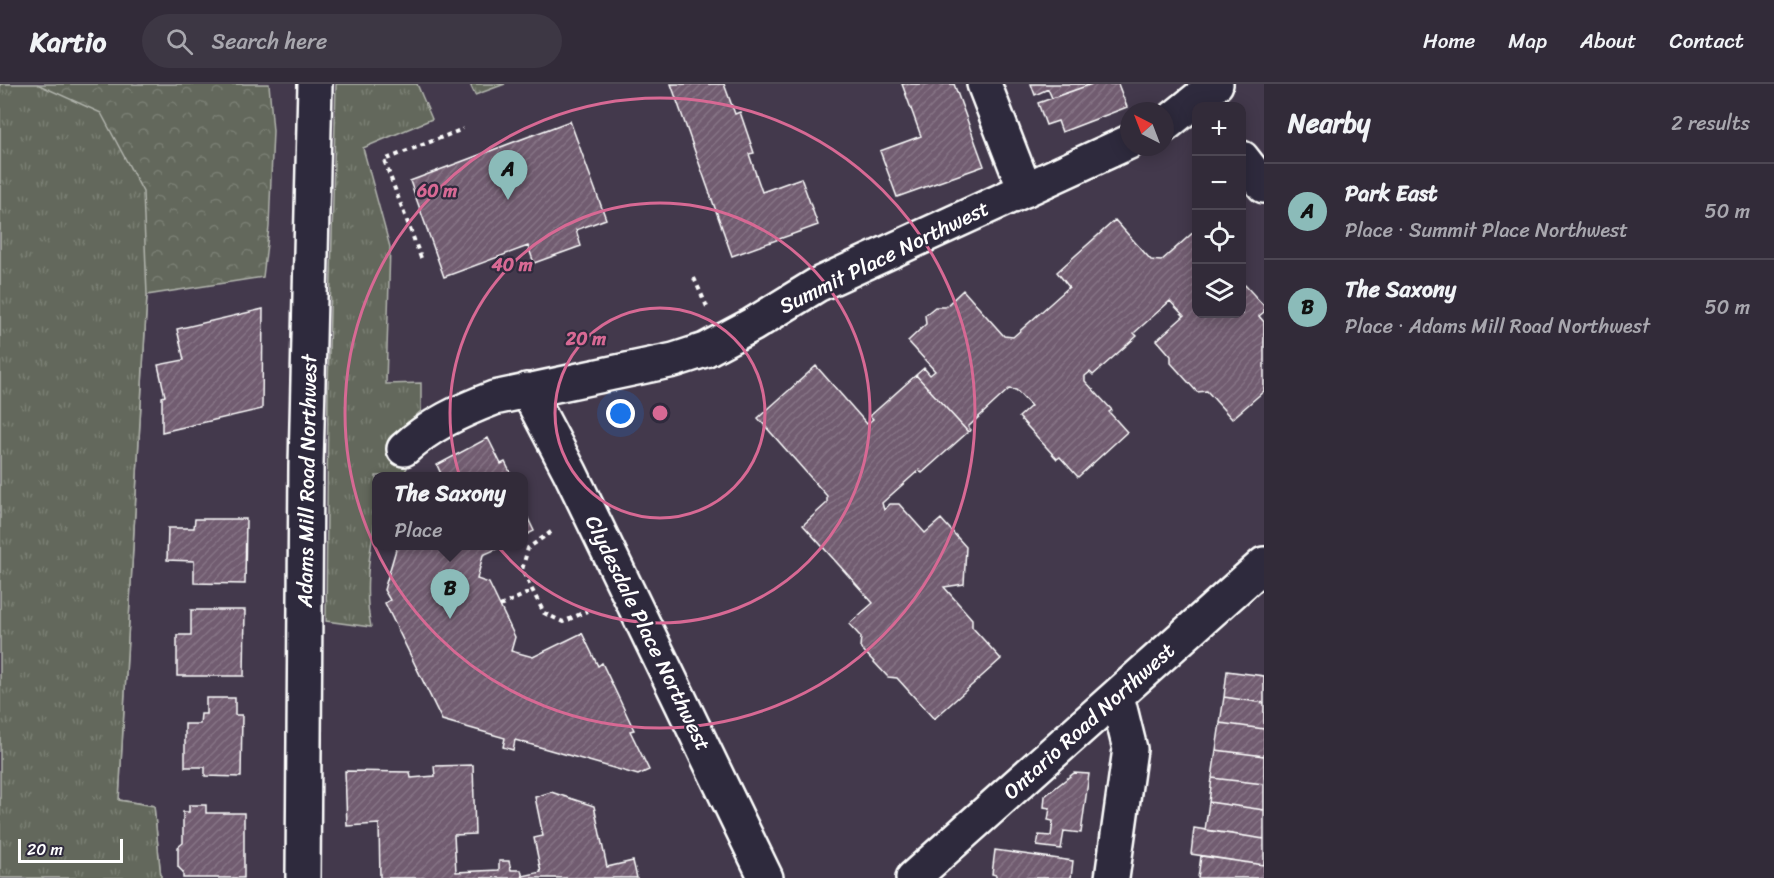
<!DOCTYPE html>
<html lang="en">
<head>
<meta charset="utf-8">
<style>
	body { margin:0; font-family:Sriracha,sans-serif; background:#3d3744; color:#f1f3f6 }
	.controls { position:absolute; right:18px; top:18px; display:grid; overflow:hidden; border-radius:12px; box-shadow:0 3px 15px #0003 }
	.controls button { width:54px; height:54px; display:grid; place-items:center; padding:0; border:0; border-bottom:2px solid #4d4753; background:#322b39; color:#f1f3f6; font:30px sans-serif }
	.compass { position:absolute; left:1120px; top:18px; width:54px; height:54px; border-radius:50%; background:#322b39; box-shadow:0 3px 15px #0003; rotate:318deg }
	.scale { position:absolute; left:18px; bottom:15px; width:105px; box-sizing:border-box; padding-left:6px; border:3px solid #fff; border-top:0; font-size:16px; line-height:21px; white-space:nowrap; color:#fff; -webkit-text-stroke:4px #2f2a3d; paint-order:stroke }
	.you { position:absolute; left:621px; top:330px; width:21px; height:21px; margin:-15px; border:4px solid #fff; border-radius:50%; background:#1a73e8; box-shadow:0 0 0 9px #1a73e833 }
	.badge { display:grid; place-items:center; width:39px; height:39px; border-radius:50%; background:#8bbbb9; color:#111; font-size:20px; font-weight:700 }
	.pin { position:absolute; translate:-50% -50px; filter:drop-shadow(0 2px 3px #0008) }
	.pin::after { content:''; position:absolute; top:32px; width:21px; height:18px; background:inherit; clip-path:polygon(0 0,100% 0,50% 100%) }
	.popup { position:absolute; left:372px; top:388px; width:156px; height:78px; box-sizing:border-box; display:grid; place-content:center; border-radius:12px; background:#322b39; filter:drop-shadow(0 2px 4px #0005); font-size:20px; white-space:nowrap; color:#a8a7ae }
	.popup b { font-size:22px; color:#f1f3f6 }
	.popup::after { content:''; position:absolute; left:50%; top:100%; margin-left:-12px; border:12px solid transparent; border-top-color:#322b39 }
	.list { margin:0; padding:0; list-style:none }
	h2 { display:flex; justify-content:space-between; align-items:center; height:78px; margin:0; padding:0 24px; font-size:26px }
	h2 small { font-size:20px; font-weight:400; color:#a8a7ae }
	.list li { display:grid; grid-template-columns:39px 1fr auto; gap:18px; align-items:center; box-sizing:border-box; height:96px; padding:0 24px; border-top:2px solid #4d4753 }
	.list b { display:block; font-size:22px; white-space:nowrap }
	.list p { margin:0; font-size:20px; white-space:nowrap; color:#a8a7ae }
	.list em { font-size:20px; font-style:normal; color:#a8a7ae }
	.icon { flex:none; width:33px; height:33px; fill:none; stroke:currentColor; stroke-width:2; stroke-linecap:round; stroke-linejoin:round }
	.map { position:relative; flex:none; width:1264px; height:794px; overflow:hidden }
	header { display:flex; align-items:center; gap:36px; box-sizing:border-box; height:84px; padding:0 30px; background:#322b39; border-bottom:2px solid #4d4753 }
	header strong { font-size:28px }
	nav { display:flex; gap:33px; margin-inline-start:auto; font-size:21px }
	.search { width:420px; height:54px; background:#3d3744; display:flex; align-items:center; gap:15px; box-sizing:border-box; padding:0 21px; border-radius:33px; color:#a8a7ae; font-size:22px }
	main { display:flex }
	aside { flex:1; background:#322b39 }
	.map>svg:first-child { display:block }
	.forest { fill:url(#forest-crowns); stroke:#b1b4ad; stroke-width:1.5 }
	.park { fill:url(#park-tufts); stroke:#b1b4ad; stroke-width:1.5 }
	.building { fill:url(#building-hatch); stroke:#fff; stroke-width:1.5 }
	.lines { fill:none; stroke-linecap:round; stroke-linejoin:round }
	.minor-casing { stroke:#fff; stroke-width:38 }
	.path { stroke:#fff; stroke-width:4; stroke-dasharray:4.5 4.5; stroke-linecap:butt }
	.minor { stroke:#2f2a3d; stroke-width:33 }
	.ring { fill:none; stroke:#d76994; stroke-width:3 }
	.labels { text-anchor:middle; stroke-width:4.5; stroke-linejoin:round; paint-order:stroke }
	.street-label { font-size:21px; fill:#fff; stroke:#2f2a3d }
	.centre { fill:#d76994; stroke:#2f2a3d; stroke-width:3 }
	.ring-label { font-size:18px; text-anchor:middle; font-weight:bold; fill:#d76994; stroke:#2f2a3d; stroke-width:4.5; stroke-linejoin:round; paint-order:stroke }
</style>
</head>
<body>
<header>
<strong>Kartio</strong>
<div class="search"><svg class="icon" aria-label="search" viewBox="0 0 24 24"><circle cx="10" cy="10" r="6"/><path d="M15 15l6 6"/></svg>Search here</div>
<nav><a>Home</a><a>Map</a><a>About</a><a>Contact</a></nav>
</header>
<main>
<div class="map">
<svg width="1264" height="794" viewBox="0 0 1264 794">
	<defs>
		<pattern id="forest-crowns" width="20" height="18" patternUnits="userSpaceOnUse" patternTransform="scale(1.5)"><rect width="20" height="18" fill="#63685b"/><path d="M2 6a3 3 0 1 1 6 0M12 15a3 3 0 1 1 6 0" fill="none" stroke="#7a7f74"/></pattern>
		<pattern id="park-tufts" width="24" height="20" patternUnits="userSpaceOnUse" patternTransform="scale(1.5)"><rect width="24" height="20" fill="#63685b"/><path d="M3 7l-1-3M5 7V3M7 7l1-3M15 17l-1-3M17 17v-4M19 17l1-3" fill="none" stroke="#7a7f74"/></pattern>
		<pattern id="building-hatch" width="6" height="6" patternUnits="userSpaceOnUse" patternTransform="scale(1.5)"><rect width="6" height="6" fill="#715b70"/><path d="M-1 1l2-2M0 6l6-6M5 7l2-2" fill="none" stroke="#867485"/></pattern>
	</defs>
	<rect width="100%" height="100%" fill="#43394c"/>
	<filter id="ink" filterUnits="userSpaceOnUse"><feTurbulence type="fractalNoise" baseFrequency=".0167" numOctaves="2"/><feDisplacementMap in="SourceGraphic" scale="12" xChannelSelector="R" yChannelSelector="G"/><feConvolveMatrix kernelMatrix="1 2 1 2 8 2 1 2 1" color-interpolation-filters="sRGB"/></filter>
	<g filter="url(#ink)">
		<path class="forest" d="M0,0H269L273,47L269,143L263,193L147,211L119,716L154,722L161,794H3L0,359Z"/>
		<path class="park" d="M0,0H37L101,29L143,108L147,211L119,716L154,722L161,794H0Z
			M336,0H417L432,35L363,64L390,163L386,300L421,299V327L390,355L407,384L402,392H376C376,405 379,419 376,430C370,468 363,504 371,543L326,537L328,304Z
			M470,0H505L475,11Z"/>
		<path class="building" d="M671,0H724L735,30L740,28L754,69L749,70L762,108L801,94L818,141L732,172Z
			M902,0H954L984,82L897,113L880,67L921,52Z
			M1031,0H1092L1052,14L1048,5L1035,11Z
			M1092,0H1118L1127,23L1062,48L1058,37L1046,41L1038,19Z
			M570,37L606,135L576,146L581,162L534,179L528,162L444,193L410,97Z
			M1115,136L1151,176L1161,177L1196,146V230H1242V204L1245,201L1264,222V228L1259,232L1264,238V307L1232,335L1207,307L1197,308L1171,279V272L1157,256L1184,232L1170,217L1134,249L1137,252L1093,291L1090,288L1085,292V297L1112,326L1109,328L1127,348L1078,393L1060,373L1057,375L1019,333L1031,322L1016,306L1009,305L968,343L971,346L968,348L916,291L924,284L930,291L935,287L908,257L926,240L925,231L935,223H945L963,206L1004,252L1013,253L1069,203L1057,188Z
			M263,225L262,325L162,348V313L165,312L158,281L184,276L177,245Z
			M816,282L867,340L873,335L870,332L916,291L968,348L922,389L919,386L882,419L884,426L890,420H899L925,449L941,435L966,463L964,500L944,503L972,535V543L1001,575L934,635L897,594L888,593L860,563L861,553L849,540L873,519L803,441L827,419V412L758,334Z
			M488,354L501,380L505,378L512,392H442L437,381Z
			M524,426L534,447L524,452Z
			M195,435H246L245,500L194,499V477L167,476L168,444H194Z
			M397,462H503L483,471L477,495L489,499L515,553L511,567L533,573L582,549L598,582L602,579L634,646L630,647L649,686L638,691L515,656L513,666L503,663L505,654L442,636L385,519L390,516L384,506Z
			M191,526H245L244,592H177V551H191Z
			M1227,587L1264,592V619L1224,613Z
			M1224,613L1264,619V645L1220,639Z
			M206,614H235V631H242L241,693L205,692V683H185V640H200L201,630H206Z
			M1220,639L1264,645V672L1216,666Z
			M1216,666L1264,672V700L1212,694Z
			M473,681L475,750L454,751L456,788L499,786V777H509L511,786H521L523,794H380L379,740L347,742L345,687L410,688L411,694L435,692L434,682Z
			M1074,689L1089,690L1081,749L1064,747L1061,765L1037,762L1039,751L1051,752L1053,737L1048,736L1050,724L1044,723L1045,712Z
			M1212,694L1264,700V726L1209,718Z
			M551,708L594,722L607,783L633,777L637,794H523V792L541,788L534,754L543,752L535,713Z
			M1209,718L1264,726V755L1205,746Z
			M189,721H206V729H244V794H183V788L178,783V763L183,759V728H189Z
			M1194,744L1264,755V781L1191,770Z
			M995,766L1073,777L1071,794H996V791L992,790Z
			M1201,772L1264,781V794H1198Z"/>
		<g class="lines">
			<g class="minor-casing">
				<path id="minor" d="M984,0L1025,106
					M1165,41L1216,0
					M1242,74L1264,102
					M527,306L570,388L766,794
					M404,365C430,341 460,327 494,314L674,276L705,266L752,241L817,201L1129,58
					M303,794L306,382L315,0
					M913,794L1264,480
					M1112,794L1130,665L1117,612"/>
			</g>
			<path class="path" d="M421,174L384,76L463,45
				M694,194L708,225
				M551,448L528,464L522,486L544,529L563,538L587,527
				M500,522L532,507"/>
			<use href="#minor" class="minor"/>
		</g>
	</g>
	<g class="ring">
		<circle cx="660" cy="329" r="105"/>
		<circle cx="660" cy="329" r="210"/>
		<circle cx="660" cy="329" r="315"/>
	</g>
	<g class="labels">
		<g class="street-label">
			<text transform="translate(884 173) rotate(-26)" y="7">Summit Place Northwest</text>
			<text transform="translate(307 397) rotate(-89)" y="7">Adams Mill Road Northwest</text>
			<text transform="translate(648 549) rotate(64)" y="7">Clydesdale Place Northwest</text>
			<text transform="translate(1089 637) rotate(-42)" y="7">Ontario Road Northwest</text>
		</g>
	</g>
	<circle cx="660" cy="329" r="9" class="centre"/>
	<g class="ring-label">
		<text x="437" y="113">60 m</text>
		<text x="512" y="187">40 m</text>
		<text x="586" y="261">20 m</text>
	</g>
</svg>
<div class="controls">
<button>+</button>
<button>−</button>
<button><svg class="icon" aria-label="locate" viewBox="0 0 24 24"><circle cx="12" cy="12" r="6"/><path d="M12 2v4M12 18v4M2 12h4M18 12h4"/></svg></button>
<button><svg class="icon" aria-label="layers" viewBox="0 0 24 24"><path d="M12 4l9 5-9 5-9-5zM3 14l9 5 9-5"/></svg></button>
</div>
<svg class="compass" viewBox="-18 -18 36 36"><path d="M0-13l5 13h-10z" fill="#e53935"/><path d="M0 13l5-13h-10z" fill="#a8a7ae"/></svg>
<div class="scale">20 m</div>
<div class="you"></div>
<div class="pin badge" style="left:508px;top:116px">A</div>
<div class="pin badge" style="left:450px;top:535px">B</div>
<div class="popup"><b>The Saxony</b>Place</div>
</div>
<aside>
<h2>Nearby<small>2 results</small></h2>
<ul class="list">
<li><span class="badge">A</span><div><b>Park East</b><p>Place · Summit Place Northwest</p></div><em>50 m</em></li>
<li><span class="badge">B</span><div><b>The Saxony</b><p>Place · Adams Mill Road Northwest</p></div><em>50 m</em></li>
</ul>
</aside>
</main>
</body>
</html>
